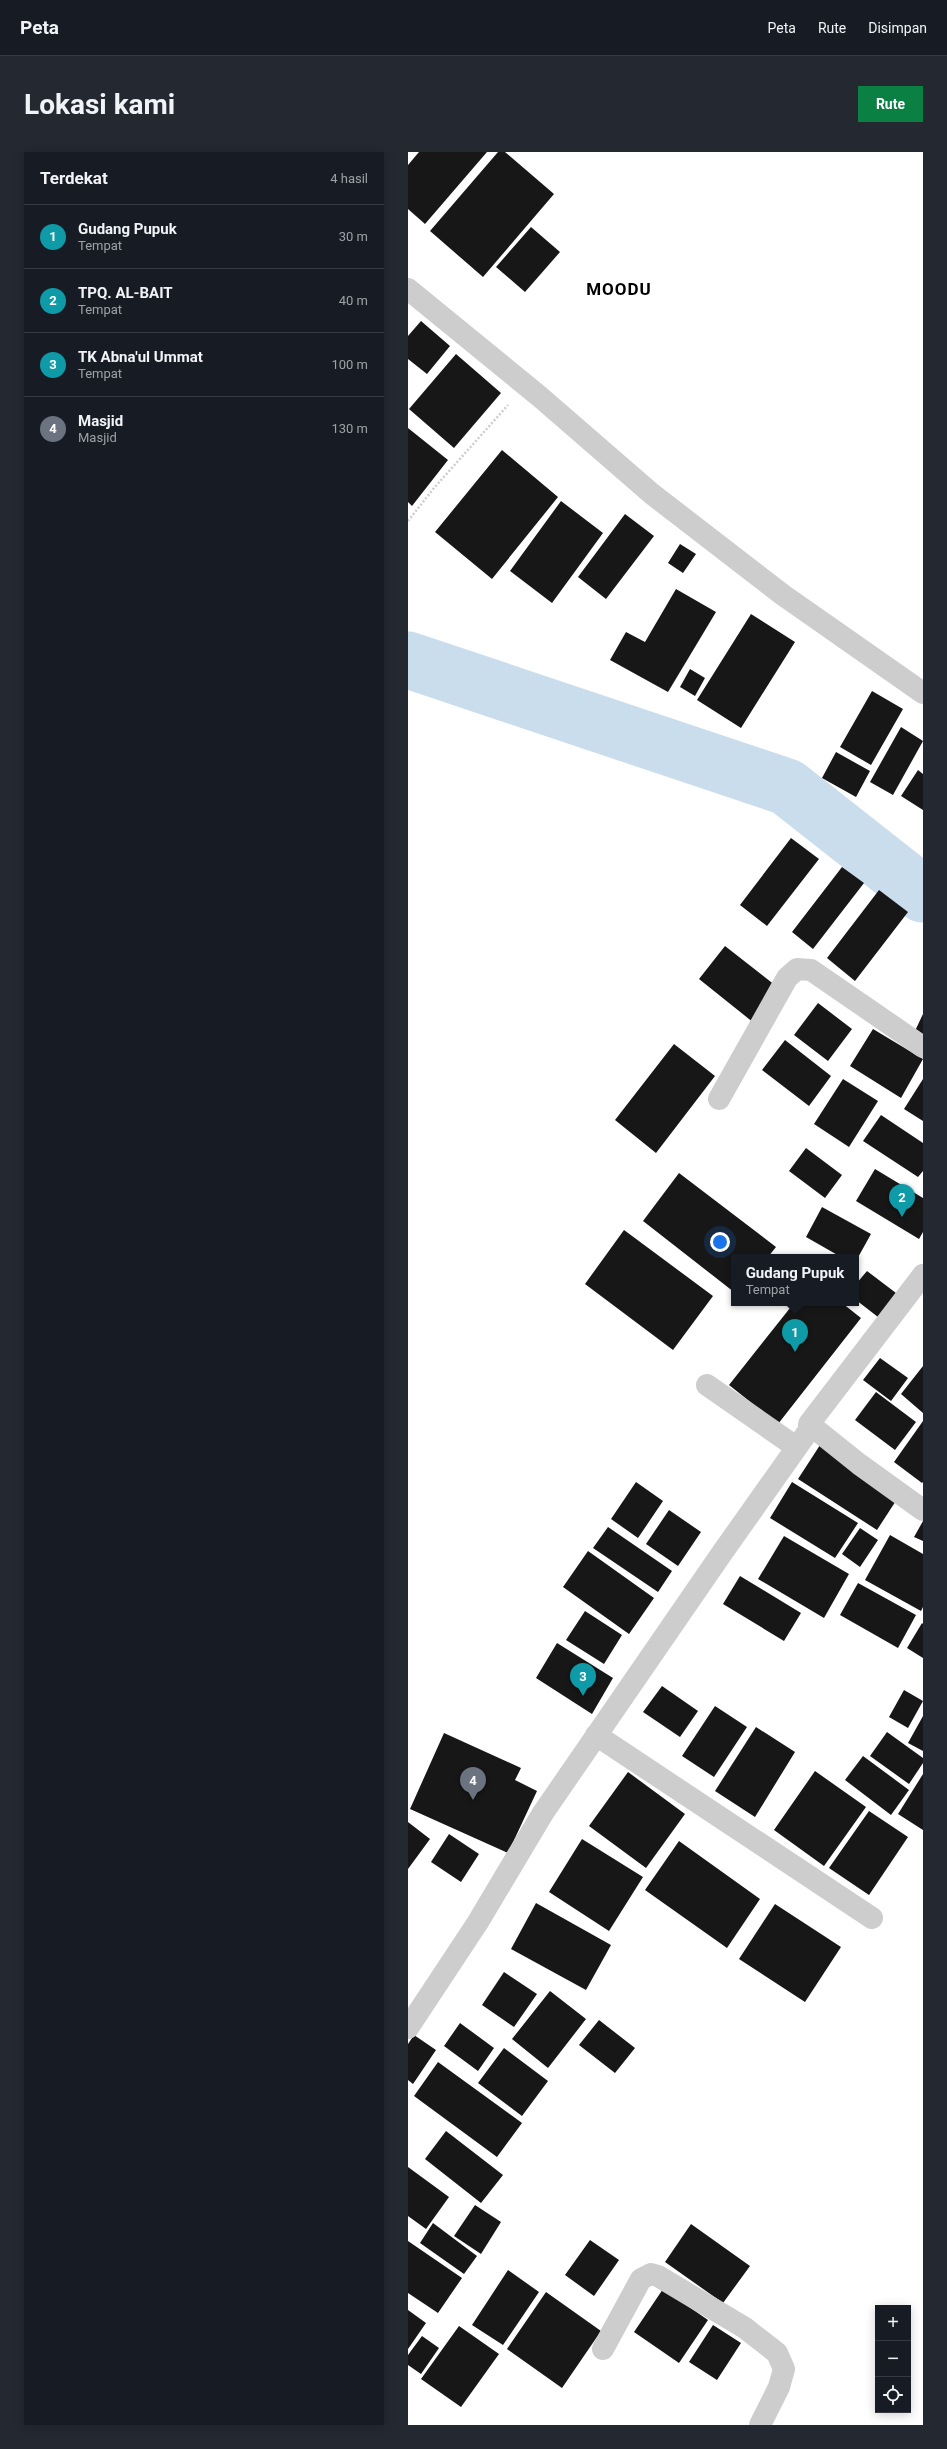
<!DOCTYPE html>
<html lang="id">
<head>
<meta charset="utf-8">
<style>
	body { margin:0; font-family:Roboto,sans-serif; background:#242831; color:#f1f3f6 }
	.controls { position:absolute; right:12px; bottom:12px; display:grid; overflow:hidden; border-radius:0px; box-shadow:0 2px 10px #0003 }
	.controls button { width:36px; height:36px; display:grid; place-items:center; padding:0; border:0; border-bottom:1px solid #363941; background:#171b24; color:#f1f3f6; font:20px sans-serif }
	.you { position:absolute; left:312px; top:1090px; width:14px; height:14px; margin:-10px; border:3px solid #fff; border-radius:50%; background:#1a73e8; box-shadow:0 0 0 6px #1a73e833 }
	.badge { display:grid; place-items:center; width:26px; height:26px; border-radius:50%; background:#0b8043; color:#fff; font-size:13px; font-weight:700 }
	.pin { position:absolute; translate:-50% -33px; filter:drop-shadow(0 1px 2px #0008) }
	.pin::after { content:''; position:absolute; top:21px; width:14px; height:12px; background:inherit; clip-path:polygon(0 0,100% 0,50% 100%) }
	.popup { position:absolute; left:323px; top:1102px; width:128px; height:52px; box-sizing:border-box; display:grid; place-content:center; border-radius:0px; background:#171b24; filter:drop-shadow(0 1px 3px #0005); font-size:13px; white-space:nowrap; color:#9ea1a6 }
	.popup b { font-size:15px; color:#f1f3f6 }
	.popup::after { content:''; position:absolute; left:50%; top:100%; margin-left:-8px; border:8px solid transparent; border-top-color:#171b24 }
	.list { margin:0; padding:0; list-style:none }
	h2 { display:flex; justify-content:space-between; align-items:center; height:52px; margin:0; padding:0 16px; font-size:17px }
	h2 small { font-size:13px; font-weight:400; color:#9ea1a6 }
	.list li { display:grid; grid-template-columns:26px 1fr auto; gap:12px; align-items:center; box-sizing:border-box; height:64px; padding:0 16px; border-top:1px solid #363941 }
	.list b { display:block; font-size:15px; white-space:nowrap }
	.list p { margin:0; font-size:13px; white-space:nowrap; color:#9ea1a6 }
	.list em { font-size:13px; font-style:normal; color:#9ea1a6 }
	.icon { flex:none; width:22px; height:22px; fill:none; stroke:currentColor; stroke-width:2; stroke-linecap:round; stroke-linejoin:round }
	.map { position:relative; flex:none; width:515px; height:2273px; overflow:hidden; border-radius:0px }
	header { display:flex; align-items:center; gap:24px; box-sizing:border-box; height:56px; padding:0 20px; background:#171b24; border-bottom:1px solid #363941 }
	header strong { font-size:19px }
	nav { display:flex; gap:22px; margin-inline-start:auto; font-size:14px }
	.intro { display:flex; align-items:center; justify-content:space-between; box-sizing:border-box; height:96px; padding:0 24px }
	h1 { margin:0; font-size:28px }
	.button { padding:10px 18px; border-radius:0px; background:#0b8043; color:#fff; font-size:14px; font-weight:700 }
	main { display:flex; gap:24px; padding:0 24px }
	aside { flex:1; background:#171b24; border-radius:0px; box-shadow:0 2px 10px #0003 }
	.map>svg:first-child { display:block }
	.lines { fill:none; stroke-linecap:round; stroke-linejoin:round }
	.river { stroke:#cadded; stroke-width:57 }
	.building { fill:#171717 }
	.path { stroke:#cdcdcd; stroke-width:2.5; stroke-dasharray:2 2; stroke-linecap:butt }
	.street { stroke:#cdcdcd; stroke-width:22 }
	.labels { text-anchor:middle; stroke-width:4; stroke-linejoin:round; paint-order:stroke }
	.district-label { font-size:17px; font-weight:bold; letter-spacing:1px; fill:#000; stroke:#fff }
</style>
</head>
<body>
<header>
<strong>Peta</strong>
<nav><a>Peta</a><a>Rute</a><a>Disimpan</a></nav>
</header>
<div class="intro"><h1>Lokasi kami</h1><a class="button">Rute</a></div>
<main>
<aside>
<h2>Terdekat<small>4 hasil</small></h2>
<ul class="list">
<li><span class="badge" style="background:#0f9aa8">1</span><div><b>Gudang Pupuk</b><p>Tempat</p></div><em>30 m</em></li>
<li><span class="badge" style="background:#0f9aa8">2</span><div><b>TPQ. AL-BAIT</b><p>Tempat</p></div><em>40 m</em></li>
<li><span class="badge" style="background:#0f9aa8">3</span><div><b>TK Abna'ul Ummat</b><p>Tempat</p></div><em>100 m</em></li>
<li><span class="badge" style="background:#6b7280">4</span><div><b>Masjid</b><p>Masjid</p></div><em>130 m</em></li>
</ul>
</aside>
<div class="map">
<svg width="515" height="2273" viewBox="0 0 515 2273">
	<rect width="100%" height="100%" fill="#fff"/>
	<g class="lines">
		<path class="river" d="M0,508L379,635L515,742"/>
	</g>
	<path class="building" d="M11,0H79L17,72L0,57V13Z
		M90,0H97L146,42L75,125L22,79Z
		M123,75L152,100L117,140L88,115Z
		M13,169L42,194L19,222L0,207V184Z
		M48,202L93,241L46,296L1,257Z
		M0,276L40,308L4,354L0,350Z
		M94,298L150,345L84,427L27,380Z
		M153,349L195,381L144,451L102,419Z
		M217,362L246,384L198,447L170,425Z
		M272,392L288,402L275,421L260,411Z
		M268,437L308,460L260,540L202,508L218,480L237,490Z
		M343,462L387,490L333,576L289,548Z
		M282,517L297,526L287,544L272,535Z
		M464,539L495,557L463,613L432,595Z
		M493,575L515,589L485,643L462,630Z
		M428,600L462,619L448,645L414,626Z
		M510,618L515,622V658L493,644Z
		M383,686L411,707L359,774L332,753Z
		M434,715L456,731L405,797L384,780Z
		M471,738L500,760L447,829L419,806Z
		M317,794L372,837L346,871L291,827Z
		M410,851L444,877L420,909L386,883Z
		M515,862V885L506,881Z
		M465,877L515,907L493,946L442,914Z
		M377,888L423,924L401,954L354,918Z
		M266,892L307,924L248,1001L207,968Z
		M435,927L470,949L441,995L406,972Z
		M515,927V969L496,957Z
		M473,963L515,991V1019L510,1025L455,989Z
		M398,996L434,1023L417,1046L381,1019Z
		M467,1017L515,1046V1080L511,1087L448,1049Z
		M271,1021L368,1095L360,1105H326V1140L235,1069Z
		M414,1055L463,1082L448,1109V1105H433L398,1085Z
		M216,1078L305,1144L265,1198L177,1132Z
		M459,1119L488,1141L470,1165L448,1148V1132Z
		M386,1151H434L453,1166L370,1272L321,1233Z
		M472,1206L500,1226L483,1249L455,1228Z
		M515,1214V1261L493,1242Z
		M468,1240L508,1270L487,1298L447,1268Z
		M515,1269V1330L514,1331L486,1310Z
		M414,1290L493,1341L469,1378L390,1327Z
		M228,1330L255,1349L230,1386L203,1367Z
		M384,1330L450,1371L427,1406L362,1366Z
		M261,1358L293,1380L270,1414L238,1392Z
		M515,1369V1389L506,1385Z
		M200,1375L264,1419L250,1440L185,1396Z
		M452,1376L470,1388L452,1415L434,1402Z
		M482,1383L515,1402V1455L513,1459L457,1428Z
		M376,1384L441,1422L416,1466L350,1427Z
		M180,1399L246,1446L221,1482L155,1435Z
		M332,1424L393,1461L376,1489L315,1452Z
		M450,1431L508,1463L490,1496L432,1463Z
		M177,1459L214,1483L196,1512L158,1488Z
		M514,1471L515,1472V1506L499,1496Z
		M149,1491L205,1526L184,1562L128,1526Z
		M254,1534L290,1559L272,1585L235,1560Z
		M496,1538L515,1549L500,1576L481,1565Z
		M307,1554L339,1575L306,1625L274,1604Z
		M515,1564V1599L500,1591Z
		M348,1575L387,1600L347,1665L307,1639Z
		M479,1580L515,1606V1611L501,1632L462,1604Z
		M36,1581L113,1616L107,1628L129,1639L100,1701L2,1657Z
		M455,1604L501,1638L483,1663L437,1628Z
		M407,1619L458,1655L416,1714L366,1678Z
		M220,1620L277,1662L238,1716L181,1674Z
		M515,1622V1678L490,1662Z
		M461,1659L500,1685L461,1743L421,1716Z
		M0,1670L22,1687L0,1717Z
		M41,1682L71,1702L53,1730L23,1710Z
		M174,1687L235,1725L201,1779L141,1740Z
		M271,1689L352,1747L319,1796L237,1738Z
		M128,1751L203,1793L178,1838L103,1797Z
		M367,1752L433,1795L397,1850L331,1807Z
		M96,1820L129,1842L106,1875L74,1853Z
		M142,1839L178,1867L140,1916L104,1887Z
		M191,1868L227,1896L207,1921L171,1893Z
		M52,1871L86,1896L70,1919L36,1894Z
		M6,1883L28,1898L5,1932L0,1928V1892Z
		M96,1896L140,1929L114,1964L70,1931Z
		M30,1910L114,1971L89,2005L6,1944Z
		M38,1979L95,2023L73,2051L17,2007Z
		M0,2015L41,2045L18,2077L0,2064Z
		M67,2053L93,2070L73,2102L46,2084Z
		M25,2071L69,2104L56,2122L12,2091Z
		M283,2072L342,2114L315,2151L257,2110Z
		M182,2088L211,2108L186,2144L157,2123Z
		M0,2089L54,2126L30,2161L0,2141Z
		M100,2118L131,2140L95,2193L64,2173Z
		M255,2137L300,2168L271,2211L226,2180Z
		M138,2140L193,2179L154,2236L99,2197Z
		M0,2158L18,2171L0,2197Z
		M305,2173L333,2191L309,2228L281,2210Z
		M51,2174L91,2202L53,2255L13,2227Z
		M14,2184L31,2196L13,2222L0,2213V2203Z"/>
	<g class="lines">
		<path class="path" d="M0,369L26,336L100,253"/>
		<path class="street" d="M0,137L131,244L244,342L375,443L515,541
			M311,947L379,826L389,817L403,818L515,895
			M299,1233L388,1295
			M401,1272L451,1312L515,1358
			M188,1583L464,1766
			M0,1876L70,1770L135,1661L314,1401L401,1278V1272L515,1123
			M195,2197L233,2127L243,2122L250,2124L337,2176L369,2201L376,2217L371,2235L352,2273"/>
	</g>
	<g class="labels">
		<g class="district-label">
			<text x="211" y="143">MOODU</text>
		</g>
	</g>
</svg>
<div class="controls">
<button>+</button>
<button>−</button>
<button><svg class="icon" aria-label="locate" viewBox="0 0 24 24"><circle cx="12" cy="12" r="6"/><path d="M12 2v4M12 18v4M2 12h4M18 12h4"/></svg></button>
</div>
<div class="you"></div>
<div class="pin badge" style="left:387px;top:1200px;background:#0f9aa8">1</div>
<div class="popup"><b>Gudang Pupuk</b>Tempat</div>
<div class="pin badge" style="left:494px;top:1065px;background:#0f9aa8">2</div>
<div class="pin badge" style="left:175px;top:1544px;background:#0f9aa8">3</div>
<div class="pin badge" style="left:65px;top:1648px;background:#6b7280">4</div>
</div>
</main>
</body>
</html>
